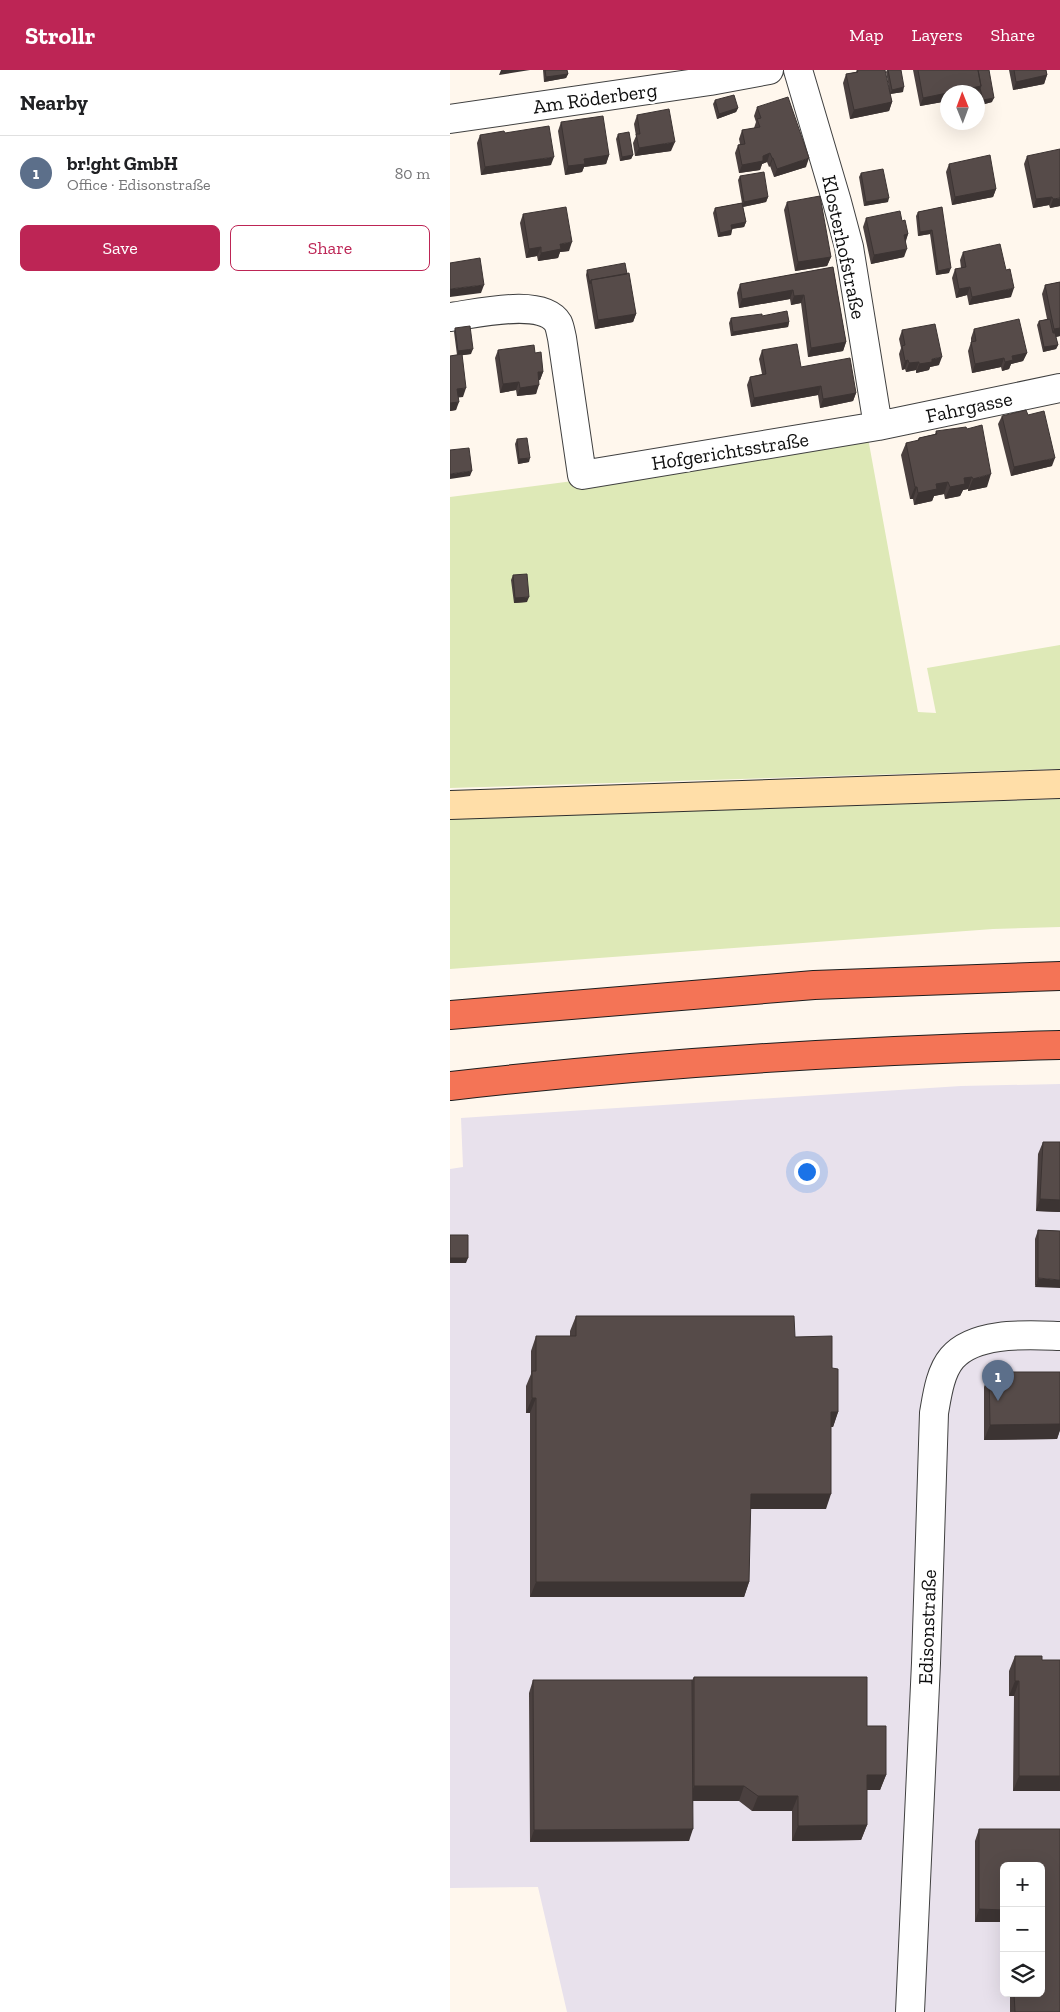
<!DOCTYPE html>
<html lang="en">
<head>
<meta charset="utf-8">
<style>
	body { margin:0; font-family:"Zilla Slab",serif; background:#f2f2f2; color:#202124 }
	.controls { position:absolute; right:15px; bottom:15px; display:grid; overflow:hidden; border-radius:8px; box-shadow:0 5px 20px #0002 }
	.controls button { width:45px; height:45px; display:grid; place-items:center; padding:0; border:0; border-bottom:1px solid #e0e0e0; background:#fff; color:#202124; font:25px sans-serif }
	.compass { position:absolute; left:490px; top:15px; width:45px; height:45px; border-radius:50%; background:#fff; box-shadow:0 5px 20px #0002; rotate:359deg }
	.you { position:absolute; left:356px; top:1101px; width:18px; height:18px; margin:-12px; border:4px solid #fff; border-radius:50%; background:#1a73e8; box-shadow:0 0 0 8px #1a73e833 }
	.badge { display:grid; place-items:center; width:32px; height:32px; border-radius:50%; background:#bd2555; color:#fff; font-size:16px; font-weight:700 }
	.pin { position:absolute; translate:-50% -41px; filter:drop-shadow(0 1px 2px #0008) }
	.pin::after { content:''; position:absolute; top:26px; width:18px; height:15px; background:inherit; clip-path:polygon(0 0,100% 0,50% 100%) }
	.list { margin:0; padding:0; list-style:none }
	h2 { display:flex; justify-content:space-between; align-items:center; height:65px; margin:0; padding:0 20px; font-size:21px }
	h2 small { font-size:16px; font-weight:400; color:#757577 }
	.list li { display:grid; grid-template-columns:32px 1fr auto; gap:15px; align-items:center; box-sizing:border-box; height:75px; padding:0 20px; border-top:1px solid #e0e0e0 }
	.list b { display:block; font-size:19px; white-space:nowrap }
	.list p { margin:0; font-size:16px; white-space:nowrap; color:#757577 }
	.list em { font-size:16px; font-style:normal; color:#757577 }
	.actions { display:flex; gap:10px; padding:15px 20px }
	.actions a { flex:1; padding:11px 0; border:1px solid #bd2555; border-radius:8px; text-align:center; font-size:18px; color:#bd2555 }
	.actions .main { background:#bd2555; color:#fff }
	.icon { flex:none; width:28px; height:28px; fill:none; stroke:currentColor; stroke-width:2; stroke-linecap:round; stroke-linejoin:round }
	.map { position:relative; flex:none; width:610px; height:1942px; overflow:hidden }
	header { display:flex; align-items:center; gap:30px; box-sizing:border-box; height:70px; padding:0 25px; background:#bd2555; color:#fff }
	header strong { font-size:24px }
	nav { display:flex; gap:28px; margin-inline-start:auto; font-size:18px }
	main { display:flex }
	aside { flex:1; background:#fff }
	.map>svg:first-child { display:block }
	.industrial { fill:#e8e1ec; fill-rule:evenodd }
	.green { fill:#dee9b7 }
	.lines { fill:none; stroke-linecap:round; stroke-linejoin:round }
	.street-casing { stroke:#404040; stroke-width:30 }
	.secondary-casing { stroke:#2f2f2f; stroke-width:30 }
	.highway-casing { stroke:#1e1e1e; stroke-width:30 }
	.street { stroke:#fff; stroke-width:28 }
	.secondary { stroke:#ffdea8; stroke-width:28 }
	.highway { stroke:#f47456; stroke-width:28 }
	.wall { fill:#4a403f }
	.shaded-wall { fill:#3c3433 }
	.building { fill:#564b49; stroke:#3c3433 }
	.labels { text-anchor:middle; stroke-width:5; stroke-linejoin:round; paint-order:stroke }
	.street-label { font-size:20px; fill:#0d0d0d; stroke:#fff }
</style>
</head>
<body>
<header>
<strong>Strollr</strong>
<nav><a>Map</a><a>Layers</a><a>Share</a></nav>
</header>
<main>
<aside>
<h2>Nearby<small></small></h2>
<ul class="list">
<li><span class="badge" style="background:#5c6f8a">1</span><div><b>br!ght GmbH</b><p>Office · Edisonstraße</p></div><em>80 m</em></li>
</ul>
<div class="actions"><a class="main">Save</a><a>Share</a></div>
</aside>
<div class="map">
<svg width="610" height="1942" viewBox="0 0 610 1942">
	<rect width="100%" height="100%" fill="#fff7ed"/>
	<path class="industrial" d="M610,1014V1942H117L88,1817L0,1818V1099L13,1097L11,1048L511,1016ZM554,1796H591V1923H554Z"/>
	<path class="green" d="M418,368L468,642L486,643L477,598L610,575V699L0,718V427L192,402Z
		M610,729V857L543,859L0,899V749Z"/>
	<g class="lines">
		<g class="street-casing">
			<path id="street" d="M348,0L387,132L399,177L428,356
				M0,49L260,11L319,0
				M0,247C26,244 92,227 108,253C110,257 111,264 112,268L132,405L428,356L610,318
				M460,1942L476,1593L484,1343C487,1326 490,1302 502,1288C525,1261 578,1265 610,1266"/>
		</g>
		<g class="secondary-casing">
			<path id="secondary" d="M0,735L610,714"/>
		</g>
		<g class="highway-casing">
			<path id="highway" d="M0,945L364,915L610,906
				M0,1016C202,993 406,980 610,975"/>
		</g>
		<use href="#street" class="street"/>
		<use href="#secondary" class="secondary"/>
		<use href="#highway" class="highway"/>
	</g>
	<path class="wall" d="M93,0H117L118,4L116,8L94,12Z
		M407,0L439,18L436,2L437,0H451L453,22L440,24L442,32L439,41L400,49L393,13L396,4L406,2Z
		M463,0H539L542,32L531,35L529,22L528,24L498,22V31L470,36Z
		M559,0H596L597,5L594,14L563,20Z
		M265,30L288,38L286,42L267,49L263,34Z
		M307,37L356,97L324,107L320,96L319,97L317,92L312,94L310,100L289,103L285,83L288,75L290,74L289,69L292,60L304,58L306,52L304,46Z
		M187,45L221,81L185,86L183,73L186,66L184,54Z
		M111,52L159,85L156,94L134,97L132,102L115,105L108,61Z
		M55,63L101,95L31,105L27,73L30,65Z
		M168,64L183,85L181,89L170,91L166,69Z
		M577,86L610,136L600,138L599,135L583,138L574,94Z
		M499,94L546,119L543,127L502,135L496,102Z
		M411,103L438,132L414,136L409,107Z
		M290,106L318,127L316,132L293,137L296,152L294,157L282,159L281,165L268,167L263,143L265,138L292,133L288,110Z
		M337,132L381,187L377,196L345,201L334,140Z
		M492,137L499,203L486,205L480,164L468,166L466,146L468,142Z
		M73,144L119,181L110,182L108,188L88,191L87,186L76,188L70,153Z
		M416,148L452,151L458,164L456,171L454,187L421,194L413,157Z
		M513,182L561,227L519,235L517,225L506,228L502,208L505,199L511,198L510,190Z
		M383,197L396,272L393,281L358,287L351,233L341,235L340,229L289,238L287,223L290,214Z
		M137,200L177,204L186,244L183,252L145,259L136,205Z
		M610,212V266L606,267L608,275L606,279L593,282L587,255L589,251L597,249L592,224L595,215Z
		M312,246L339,252L338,257L281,266L279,253L281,248Z
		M5,258L21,284L12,285L13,327H8L6,340L0,341V286L7,285L4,262Z
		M524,259L577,283L573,291L561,294L559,299L552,301L551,297L522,303L518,281L521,272V268Z
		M452,260L489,295L480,297L479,300L466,303V300L456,302L455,299L452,300L449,284L451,278L449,269Z
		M48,280L85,283L93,302L90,310H89L86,324L67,326L66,320L50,323L45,288Z
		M312,280L406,323L403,331L370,338L368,325L301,337L297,315L300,307L312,304L309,289Z
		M552,346L602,396L561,406L548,354Z
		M486,361L537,417L518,421V419L513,420L510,426L495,429L494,424L484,426L482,431L464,435L463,429H460L451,385L456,373L467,371L469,368L485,364Z
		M67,369L79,392L68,394L65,374Z
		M63,505L77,532L64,533L61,510Z
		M593,1072H610V1142L586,1141L588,1084Z
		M588,1160L610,1161L585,1217V1169Z
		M126,1246L345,1267L382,1298L388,1342L383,1357H381L376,1439H300L299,1512L294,1527H80V1343H76V1316L81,1304V1281L86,1266H120V1261Z
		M539,1302H610V1360L607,1369L534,1370V1317Z
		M565,1586L592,1590H610V1721H563L564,1626H559V1601Z
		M244,1607L417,1656L436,1705L430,1720H417V1755L411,1770L342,1771V1741H302L289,1731H243L239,1771L80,1772L79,1623L83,1610H242Z
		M529,1759H610V1942H560V1923H591V1796H554V1852H525V1771Z"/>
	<path class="shaded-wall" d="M51,0H80L49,5Z
		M118,4L116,8L94,12L96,7Z
		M597,5L594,14L563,20L566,12Z
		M531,16L528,24V22H498Z
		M454,17L453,22L440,24L442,20Z
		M498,23V31L470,36L473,28Z
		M544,28L542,32L531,35L533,30Z
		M442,32L439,41L400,49L404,40Z
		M288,38L286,42L267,49L269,44Z
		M225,72L221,81L185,86L189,78Z
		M320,83L317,92L312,94L310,100L289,103L292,95Z
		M159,85L156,94L134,97L132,102L115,105L118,96L134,89Z
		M183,85L181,89L170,91L172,87Z
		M104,87L101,95L31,105L35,97Z
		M322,88H323L320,96L319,97Z
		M359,88L356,97L324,107L327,99Z
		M546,119L543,127L502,135L505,127Z
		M318,127L316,132L292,137L294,132Z
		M602,127L599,135L583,138L586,129Z
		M439,128L438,132L414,136L416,132Z
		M610,128V136L600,138L603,129Z
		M296,152L294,157L280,159L281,155Z
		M282,160L281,165L268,167L270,163Z
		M482,160L480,164L468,166L470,162Z
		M458,164L455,172L454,165Z
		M122,172L119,181L110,182L108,188L88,191L91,183L110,174Z
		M91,177L87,186L76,188L79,179Z
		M457,179L454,187L421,194L424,185Z
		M381,187L377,196L345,201L348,192Z
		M501,198L499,203L486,205L488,201Z
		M34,215L31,223L0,227V219Z
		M520,217L517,225L506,228L509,219Z
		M564,218L561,227L519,235L522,227Z
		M343,220L340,229L289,238L292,229Z
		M354,225L351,233L341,235L344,226Z
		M186,244L183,252L145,259L148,250Z
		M339,252L338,257L281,266L283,262Z
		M610,258V266L601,268L604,259Z
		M396,272L393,281L358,287L361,278Z
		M608,275L606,279L593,282L594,277Z
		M23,279L21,284L7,286L8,281Z
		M577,283L573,291L561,294L559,299L552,301L555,292L562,286Z
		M492,287L489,295L480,297L479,300L466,303L469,294L482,289Z
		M554,288L551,297L522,303L525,294Z
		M458,290L455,299L452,300L455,291Z
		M469,292L466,300L456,302L459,293Z
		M88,302H93L90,310L84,311Z
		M69,312L66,320L50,323L53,314Z
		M89,315L86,324L67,326L70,318Z
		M371,316L368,325L301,337L304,328Z
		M16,318L13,327L4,328L7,319Z
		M406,323L403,331L370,338L373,329Z
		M9,332L6,340L0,341V333Z
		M80,388L79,392L68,394L69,389Z
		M605,388L602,396L561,406L564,397Z
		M22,401L20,406L0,409V404Z
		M541,404L537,417L518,421L523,409Z
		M522,407L518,419L513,420L510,426L495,429L500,417L514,408Z
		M498,412L494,424L484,426L482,431L464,435L468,423L486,414Z
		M465,417H467L463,429H460Z
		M79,527L77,532L64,533L65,528Z
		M590,1129L610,1130V1142L586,1141Z
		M0,1188H18L16,1193H0Z
		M588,1208L610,1210V1218L585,1217Z
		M82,1328H86L80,1343H76Z
		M381,1342H388L383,1357H376Z
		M610,1345V1360L607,1369L534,1370L540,1355Z
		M301,1424H381L376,1439H295Z
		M86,1512H299L294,1527H80Z
		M565,1611H569L564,1626H559Z
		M417,1705H436L430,1720H411Z
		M569,1706H610V1721H563Z
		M244,1716H294L289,1731H239Z
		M308,1726H348L342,1741H302Z
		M417,1755L411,1770L342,1771L348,1756Z
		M243,1759L239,1771L80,1772L84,1760Z
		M529,1839L554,1840V1852H525Z"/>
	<path class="building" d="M95,0H117L118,4L96,7Z
		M407,0H435L442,32L404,40L396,4L408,2Z
		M438,0H451L454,17L442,20Z
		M468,0H528L531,16L473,28Z
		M528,0H539L544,28L533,30L530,18L531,16Z
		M564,0H596L597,5L566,12Z
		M284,25L288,38L269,44L265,30Z
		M338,27L359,88L327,99L323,88H322L320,83L313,86V91L292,95L288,75L295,74L292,60L310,57L307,49L311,48L307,37Z
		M219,39L225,72L189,78L186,64H190L187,45Z
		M153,46L159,85L134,89L135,94L118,96L111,52Z
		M99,56L104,87L35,97L30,65L54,61L55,63Z
		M179,62L183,85L172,87L168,64Z
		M610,79V128L603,129L602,127L586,129L577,86Z
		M540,85L546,119L505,127L499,94Z
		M433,99L439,128L416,132L411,103Z
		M314,102L318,127L294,132L290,106Z
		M370,126L381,187L348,192L337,132Z
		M292,133L296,152L281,155L282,160L270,163L265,138Z
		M116,137L122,172L110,174L111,179L91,183V177L79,179L73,144Z
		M492,137L501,198L488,201L482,160L470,162L468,142Z
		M450,141L452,151L455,150L458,164L454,165L457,179L424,185L416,148Z
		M550,174L556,200L560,199L564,218L522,227L520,217L509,219L505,199L516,197L513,182Z
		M30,188L34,215L0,219V193Z
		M175,193L177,204L141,210L140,214L137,200Z
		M383,197L396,272L361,278L354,225L344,226L343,220L292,229L290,214Z
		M179,203L186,244L148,250L141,210Z
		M610,212V258L604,259L595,215Z
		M337,241L339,252L283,262L281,248L312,244V246Z
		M569,249L577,283L562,286L563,290L555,292L554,288L525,294L521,272L526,271L524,259Z
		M600,249L603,263H605L608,275L594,277L589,251Z
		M485,254L492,287L482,289V292L469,294V292L459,293L458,290L455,291L452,276L455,275L452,260Z
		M20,256L23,279L8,281L5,258Z
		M347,274L351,297L400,288L406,323L373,329L371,316L304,328L300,307L316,304L312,280Z
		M84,275L85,283L91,282L93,302H88L89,315L70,318L69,312L53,314L48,280Z
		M12,284L16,318L7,319L9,332L0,333V286Z
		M576,340L578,345L594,341L605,388L564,397L552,346Z
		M532,355L541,404L523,409L522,407L514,408L515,414L500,417L498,412L486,414L487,419L468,423L467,417H465L456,373L469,370V368L487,364L486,361L516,357L517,359Z
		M77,368L80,388L69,389L67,369Z
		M19,378L22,401L0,404V380Z
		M77,504L79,527L65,528L63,505Z
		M593,1072H610V1130L590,1129Z
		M588,1160L610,1161V1210L588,1208Z
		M0,1165H18V1188H0Z
		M126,1246H344L345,1267L382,1266V1298L388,1299V1342H381V1424H301L299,1512H86V1328H82V1301H86V1266H126Z
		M539,1302H610V1354L540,1355Z
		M565,1586H592V1590H610V1706H569V1611H565Z
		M244,1607H417V1656H436V1705H417V1755L348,1756V1726H308L294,1716H244Z
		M83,1610H242L243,1759L84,1760Z
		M529,1759H610V1942H565L564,1923H591V1796H554V1840L529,1839Z"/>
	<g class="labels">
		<g class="street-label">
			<text transform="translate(145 28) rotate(-8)" y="7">Am Röderberg</text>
			<text transform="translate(394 177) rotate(78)" y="7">Klosterhofstraße</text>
			<text transform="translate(519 337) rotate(-12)" y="7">Fahrgasse</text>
			<text transform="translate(280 381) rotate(-9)" y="7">Hofgerichtsstraße</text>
			<text transform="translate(477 1557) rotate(-88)" y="7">Edisonstraße</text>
		</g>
	</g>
</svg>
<div class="controls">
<button>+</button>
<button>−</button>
<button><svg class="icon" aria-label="layers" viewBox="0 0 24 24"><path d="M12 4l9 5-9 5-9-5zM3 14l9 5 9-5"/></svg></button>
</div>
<svg class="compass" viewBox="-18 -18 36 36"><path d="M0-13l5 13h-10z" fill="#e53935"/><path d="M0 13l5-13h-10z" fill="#757577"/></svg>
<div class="you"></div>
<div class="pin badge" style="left:548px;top:1331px;background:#5c6f8a">1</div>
</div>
</main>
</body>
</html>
